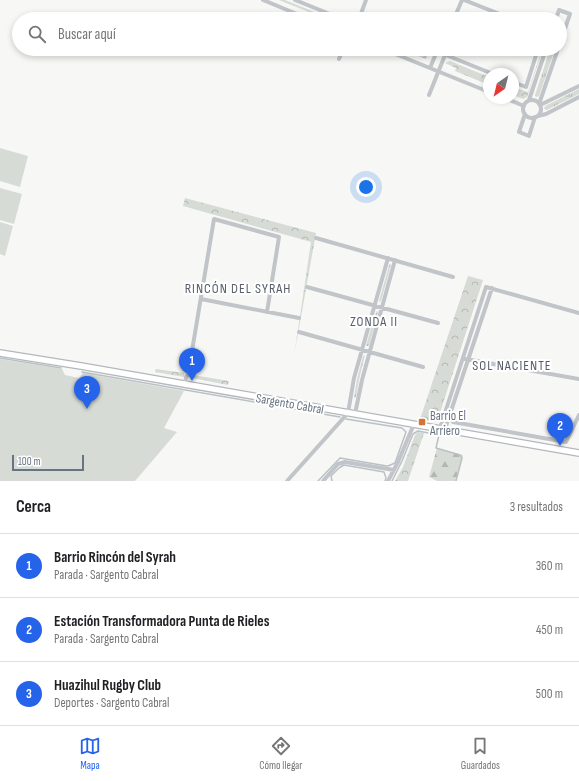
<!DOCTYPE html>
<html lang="es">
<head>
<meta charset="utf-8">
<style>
	body { margin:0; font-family:"Sofia Sans Condensed",sans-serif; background:#f2f2f2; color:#202124 }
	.compass { position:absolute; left:483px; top:68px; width:36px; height:36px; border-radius:50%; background:#fff; box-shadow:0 2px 6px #0003; rotate:215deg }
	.scale { position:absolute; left:12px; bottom:10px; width:72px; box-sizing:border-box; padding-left:4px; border:2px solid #697483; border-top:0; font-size:11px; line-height:14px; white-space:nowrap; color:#697483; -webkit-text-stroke:3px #fff; paint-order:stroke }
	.you { position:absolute; left:366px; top:187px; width:14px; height:14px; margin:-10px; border:3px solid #fff; border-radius:50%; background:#1a73e8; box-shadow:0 0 0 6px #1a73e833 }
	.badge { display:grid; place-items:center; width:26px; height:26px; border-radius:50%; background:#2563eb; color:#fff; font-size:13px; font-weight:700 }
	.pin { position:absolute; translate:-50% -33px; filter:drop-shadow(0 1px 2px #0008) }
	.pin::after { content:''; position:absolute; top:21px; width:14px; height:12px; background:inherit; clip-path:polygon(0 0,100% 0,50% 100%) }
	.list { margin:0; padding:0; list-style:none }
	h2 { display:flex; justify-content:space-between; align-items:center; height:52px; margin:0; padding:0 16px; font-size:17px }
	h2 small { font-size:13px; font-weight:400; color:#757577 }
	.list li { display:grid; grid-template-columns:26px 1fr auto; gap:12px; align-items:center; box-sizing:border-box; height:64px; padding:0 16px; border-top:1px solid #e0e0e0 }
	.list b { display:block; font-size:15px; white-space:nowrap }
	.list p { margin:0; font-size:13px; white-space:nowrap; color:#757577 }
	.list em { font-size:13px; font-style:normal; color:#757577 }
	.icon { flex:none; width:22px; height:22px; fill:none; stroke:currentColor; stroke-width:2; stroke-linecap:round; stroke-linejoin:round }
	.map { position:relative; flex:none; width:579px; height:481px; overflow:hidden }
	.search { position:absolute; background:#fff; box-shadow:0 2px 6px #0003; left:12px; right:12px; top:12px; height:44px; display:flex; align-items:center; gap:10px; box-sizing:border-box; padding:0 14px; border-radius:22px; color:#757577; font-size:15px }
	.sheet { height:244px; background:#fff }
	nav { display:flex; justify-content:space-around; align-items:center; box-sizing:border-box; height:56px; border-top:1px solid #e0e0e0; background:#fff; font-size:11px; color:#757577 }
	nav a { display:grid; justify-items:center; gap:2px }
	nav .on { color:#2563eb }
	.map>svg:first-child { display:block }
	.grass { fill:url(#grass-tufts) }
	.forest { fill:url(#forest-firs) }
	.park { fill:url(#park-crowns) }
	.pitch { fill:#d6dcd5 }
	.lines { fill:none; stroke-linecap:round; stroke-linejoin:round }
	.stream { stroke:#b9c1c7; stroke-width:1.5 }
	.secondary-casing { stroke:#b4b7bc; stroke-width:8 }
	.minor { stroke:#c1c4c8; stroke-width:4 }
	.secondary { stroke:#fff; stroke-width:5.5 }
	.poi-dot { fill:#d37339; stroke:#fff; stroke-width:1.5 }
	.labels { text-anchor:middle; stroke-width:4; stroke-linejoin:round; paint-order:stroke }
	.street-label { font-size:13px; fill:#697483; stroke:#fff }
	.poi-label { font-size:13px; fill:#697483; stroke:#fff; text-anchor:start }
	.neighbourhood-label { font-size:14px; letter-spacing:1px; fill:#575e69; stroke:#fff }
</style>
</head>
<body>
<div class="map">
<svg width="579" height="481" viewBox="0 0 579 481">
	<defs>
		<pattern id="grass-tufts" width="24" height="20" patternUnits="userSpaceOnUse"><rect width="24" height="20" fill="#d6dcd5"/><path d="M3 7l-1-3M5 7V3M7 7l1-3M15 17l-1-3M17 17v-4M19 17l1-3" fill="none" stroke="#b2b7b2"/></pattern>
		<pattern id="forest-firs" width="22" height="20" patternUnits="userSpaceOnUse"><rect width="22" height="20" fill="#d6dcd5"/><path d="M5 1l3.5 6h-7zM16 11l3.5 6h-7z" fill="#b2b7b2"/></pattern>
		<pattern id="park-crowns" width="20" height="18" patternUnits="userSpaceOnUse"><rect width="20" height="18" fill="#d6dcd5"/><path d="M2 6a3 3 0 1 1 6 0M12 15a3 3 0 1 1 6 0" fill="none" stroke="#b2b7b2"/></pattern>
	</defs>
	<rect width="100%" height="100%" fill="#f7f8f5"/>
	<path class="grass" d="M550,49H555L539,96L537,97L535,96V95Z
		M579,89V94L547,110L544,109L545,106Z
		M390,264L391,265L381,301L380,302L379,301L389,265Z
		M377,311L378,312L369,346H367L366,345L376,312Z
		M365,355L359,380L356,397L354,398V397L357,379L363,356Z"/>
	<path class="forest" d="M437,448L463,455L456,481H437L429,477Z"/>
	<path class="park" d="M279,0H285L332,19H326Z
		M400,49H407L413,51C418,48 422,50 428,52L430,56H427L426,59Z
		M542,49H543L527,97L523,99L513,95V87L528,92Z
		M450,61L489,77V85L455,71L456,68L445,63Z
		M185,198L316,233L294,356L311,242L183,206Z
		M468,276L483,280L437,422L420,419Z
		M156,369L184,373V377L155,372Z
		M193,375L229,381L228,385L192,378Z
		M418,432L424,433L408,481H395L403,467L415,435Z"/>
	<path class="pitch" d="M0,148L28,156L20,187L0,181Z
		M0,188L22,194L14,224L0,220Z
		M0,222L13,226L5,256L0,254Z
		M0,359L62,369L65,375L79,378L83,373L184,391L164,428L177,432L135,481H0Z"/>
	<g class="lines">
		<path class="stream" d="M0,358L61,368
			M82,372L340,417
			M318,481L340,458L387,466H388L395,463L406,432L402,428L346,419
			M332,481L331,476L339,468L344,465L384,472L386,478L385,481
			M392,481L402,461L413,434L418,431L439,435L436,448L460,455L462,458L456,481"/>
		<g class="secondary-casing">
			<path id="secondary" d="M0,353L81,366L579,453"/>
		</g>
		<path class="minor" d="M263,0L309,19
			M295,0L342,19
			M464,0L512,19
			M359,19L366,0
			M454,19L462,0
			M556,19L559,10L570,14L560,43
			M383,49L489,92
			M431,49L493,74
			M339,59L343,49
			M430,68L437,51
			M513,82L526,87L538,49
			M429,95L445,55
			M505,98L524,106
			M529,100L546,49
			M523 109a9 9 0 1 1 18 0a9 9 0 1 1-18 0Z
			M539,104L558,49
			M540,105L579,86
			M525,114L519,132L529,136L535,117
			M538,116L546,114L579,97
			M316,238L453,277
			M307,287L438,323
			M201,299L299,318
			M299,332L423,367
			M465,359L579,379
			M185,385L186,377L188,375L214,219L279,237L267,312
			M355,414L362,380L395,260
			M449,417L453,422L566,442L579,415
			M440,428L486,287L579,313
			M445,429L492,288
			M287,481L348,413L354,378L388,258
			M323,481L338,464L345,462L394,470
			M388,481L398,462L414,424"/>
		<use href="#secondary" class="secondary"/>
	</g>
	<rect class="poi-dot" x="418" y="418" width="8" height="8" rx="2"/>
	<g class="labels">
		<g class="street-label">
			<text transform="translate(290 403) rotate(10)" y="5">Sargento Cabral</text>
		</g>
		<g class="poi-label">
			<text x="430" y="420">Barrio El<tspan x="430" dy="15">Arriero</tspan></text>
		</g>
		<g class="neighbourhood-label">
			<text x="238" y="293">RINCÓN DEL SYRAH</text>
			<text x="374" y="326">ZONDA II</text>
			<text x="512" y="370">SOL NACIENTE</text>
		</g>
	</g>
</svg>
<svg class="compass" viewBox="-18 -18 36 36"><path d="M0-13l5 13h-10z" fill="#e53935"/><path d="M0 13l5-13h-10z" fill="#757577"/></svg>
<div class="scale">100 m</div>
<div class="you"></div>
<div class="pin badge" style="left:192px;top:381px">1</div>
<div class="pin badge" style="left:560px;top:446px">2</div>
<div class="pin badge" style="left:87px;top:409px">3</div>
<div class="search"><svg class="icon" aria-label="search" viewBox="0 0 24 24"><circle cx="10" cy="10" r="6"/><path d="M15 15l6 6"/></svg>Buscar aquí</div>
</div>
<section class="sheet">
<h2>Cerca<small>3 resultados</small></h2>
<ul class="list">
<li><span class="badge">1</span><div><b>Barrio Rincón del Syrah</b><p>Parada · Sargento Cabral</p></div><em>360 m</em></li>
<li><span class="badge">2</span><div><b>Estación Transformadora Punta de Rieles</b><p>Parada · Sargento Cabral</p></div><em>450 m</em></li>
<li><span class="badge">3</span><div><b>Huazihul Rugby Club</b><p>Deportes · Sargento Cabral</p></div><em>500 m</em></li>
</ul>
</section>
<nav>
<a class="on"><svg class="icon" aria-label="map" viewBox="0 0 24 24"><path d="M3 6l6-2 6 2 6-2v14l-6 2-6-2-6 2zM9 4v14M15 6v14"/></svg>Mapa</a>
<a><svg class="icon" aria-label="directions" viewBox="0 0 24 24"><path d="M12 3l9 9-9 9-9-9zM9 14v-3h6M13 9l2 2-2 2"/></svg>Cómo llegar</a>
<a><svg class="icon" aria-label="saved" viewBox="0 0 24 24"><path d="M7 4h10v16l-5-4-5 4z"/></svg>Guardados</a>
</nav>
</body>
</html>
